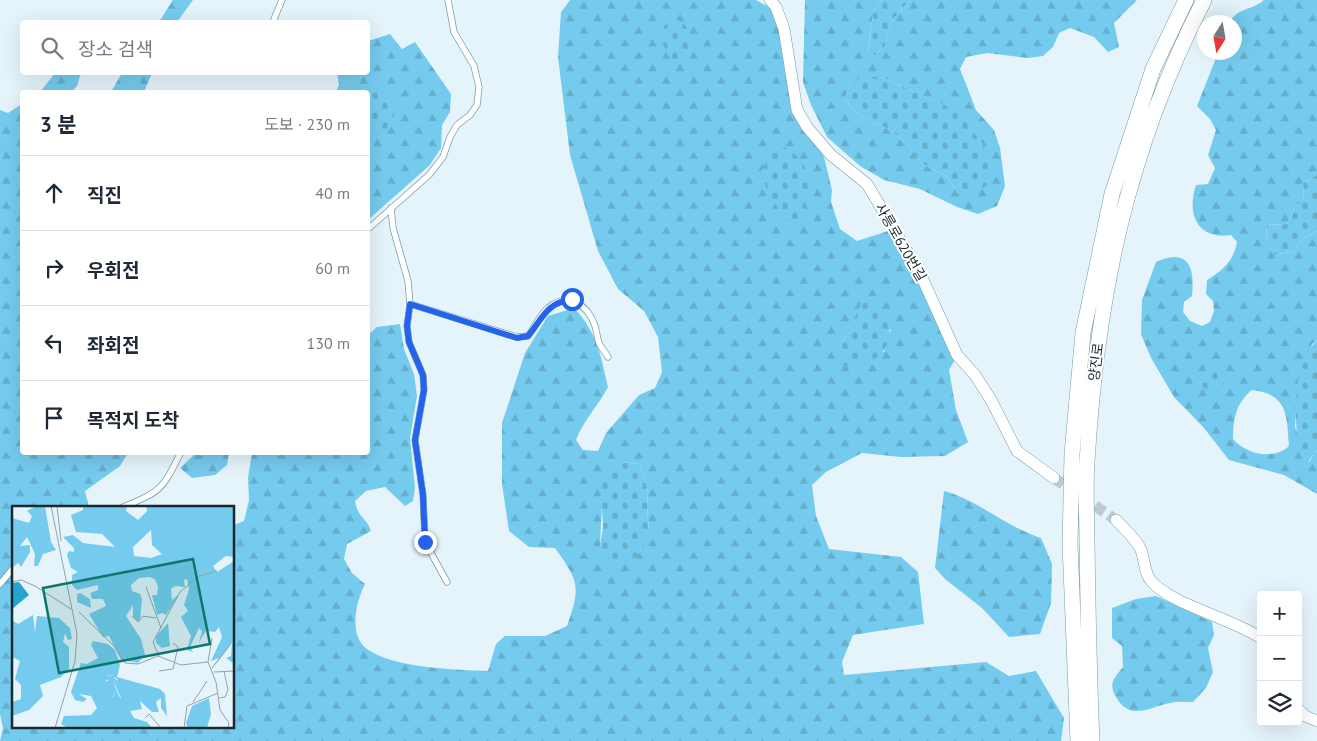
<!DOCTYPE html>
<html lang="ko">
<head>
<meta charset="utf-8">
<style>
	body { margin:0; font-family:"PT Sans","Noto Sans KR",sans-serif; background:#f2f2f3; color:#1f2937 }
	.controls { position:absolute; right:15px; bottom:15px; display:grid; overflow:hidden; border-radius:5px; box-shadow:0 5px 20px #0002 }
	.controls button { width:45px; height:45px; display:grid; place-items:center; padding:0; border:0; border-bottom:1px solid #e0e1e3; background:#fff; color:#1f2937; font:25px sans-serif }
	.compass { position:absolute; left:1197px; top:15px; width:45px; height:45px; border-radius:50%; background:#fff; box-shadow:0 5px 20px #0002; rotate:191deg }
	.stop { position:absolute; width:15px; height:15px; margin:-11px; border:4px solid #2563eb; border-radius:50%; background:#fff }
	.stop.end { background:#2563eb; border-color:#fff; box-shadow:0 1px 5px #0008 }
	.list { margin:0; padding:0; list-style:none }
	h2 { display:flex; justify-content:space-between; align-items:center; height:65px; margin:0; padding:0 20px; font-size:21px }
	h2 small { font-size:16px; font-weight:400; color:#747a83 }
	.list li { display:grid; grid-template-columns:32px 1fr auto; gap:15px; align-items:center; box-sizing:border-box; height:75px; padding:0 20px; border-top:1px solid #e0e1e3 }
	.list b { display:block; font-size:19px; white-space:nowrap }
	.list em { font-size:16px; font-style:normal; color:#747a83 }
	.icon { flex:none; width:28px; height:28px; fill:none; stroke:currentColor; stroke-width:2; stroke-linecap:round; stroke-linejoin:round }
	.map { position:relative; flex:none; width:1317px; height:741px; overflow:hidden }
	.search { position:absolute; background:#fff; box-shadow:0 5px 20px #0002; left:20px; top:20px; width:350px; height:55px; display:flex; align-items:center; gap:12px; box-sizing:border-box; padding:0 18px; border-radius:5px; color:#747a83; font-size:19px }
	.panel { position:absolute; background:#fff; box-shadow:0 5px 20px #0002; left:20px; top:90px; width:350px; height:365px; border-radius:5px }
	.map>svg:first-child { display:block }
	.forest { fill:url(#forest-firs); fill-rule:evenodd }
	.cemetery { fill:url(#cemetery-stones) }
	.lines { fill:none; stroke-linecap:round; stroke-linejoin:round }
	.street-tunnel { stroke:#bccbd2; stroke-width:11; stroke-dasharray:11 5.5; stroke-linecap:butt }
	.lane-casing { stroke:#789cac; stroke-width:7 }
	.street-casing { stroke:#789cac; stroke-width:12 }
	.secondary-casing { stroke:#789cac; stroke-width:16 }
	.lane { stroke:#fff; stroke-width:5.5 }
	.street { stroke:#fff; stroke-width:11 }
	.secondary { stroke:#fff; stroke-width:15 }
	.route { stroke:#2563eb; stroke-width:6 }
	.labels { text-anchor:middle; stroke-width:4; stroke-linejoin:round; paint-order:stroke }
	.street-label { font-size:14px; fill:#1a292f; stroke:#fff }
	.inset-road { fill:none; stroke:#94a3a9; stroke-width:1 }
	.view { fill:#0f766e; fill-opacity:0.15; stroke:#0f766e; stroke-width:2.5 }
	.inset-edge { fill:none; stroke:#1a292f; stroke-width:2.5 }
</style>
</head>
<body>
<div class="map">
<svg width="1317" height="741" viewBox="0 0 1317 741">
	<defs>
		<pattern id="forest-firs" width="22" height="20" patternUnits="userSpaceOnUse" patternTransform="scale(1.25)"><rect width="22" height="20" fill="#75cbee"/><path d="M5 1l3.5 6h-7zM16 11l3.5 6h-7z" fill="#65aecc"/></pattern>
		<pattern id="cemetery-stones" width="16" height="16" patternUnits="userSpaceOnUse" patternTransform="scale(1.25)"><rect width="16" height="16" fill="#75cbee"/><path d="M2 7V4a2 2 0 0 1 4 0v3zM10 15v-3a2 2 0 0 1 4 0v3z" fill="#65aecc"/></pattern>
	</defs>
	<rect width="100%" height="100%" fill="#e5f4fb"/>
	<path class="forest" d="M173,0H193L177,22H159Z
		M570,0H756L774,10L804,125L824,157L832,190L831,202L840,229L857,241L888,231L923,283L957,356L949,370L956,410L968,442L945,456L901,457L862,453L826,472L812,485L816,516L829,549L901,557L918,572L924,624L853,635L842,662L844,675L986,662L1009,676L1036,671L1064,718L1061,741H0L3,728L0,714V110L8,113L22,104V452L128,453L120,466L85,491L89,507H14V727H234V525L244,521L249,500L248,478L252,453L368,452V335L377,327L400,324L404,349L414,374L417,396L410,438L415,488L413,501L405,506L385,487L366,491L355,501C358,519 366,516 371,531L347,544L344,559L352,573L365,584C356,602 348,635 367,649C392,668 457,670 488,671L496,644L505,636H545L567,626C581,586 579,582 555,548L529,547L509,531L502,484V423L525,353L548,316L574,308C597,332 601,356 608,387C598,406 583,421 576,440L583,450L598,451L606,433L639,395L655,388L662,372L658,337L644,311L618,289L598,251L570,155L558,57L561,12ZM891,329L884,352L841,341L851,331ZM620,462L640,464L648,491L647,507L649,532L600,545L602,505Z
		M805,0H881L873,14L868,51L875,55L885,46L892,20L910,0H1137L1114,23L1119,47L1108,52L1094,37L1070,28L1059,33L1053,47L1043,56L1028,58L987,53L966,57L960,69L976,110L994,130L1000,148L1005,186L997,206L978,214L957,207L920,189L884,180L860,166L827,137L811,105L803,82ZM881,77L959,112L984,147L958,193L946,176L921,163L908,144L888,129L859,115L845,100L850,83Z
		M1264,0H1317V175L1303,182L1304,202L1296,205L1287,224L1267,225L1266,239L1274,255L1294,251L1303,239L1317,231V341L1312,344L1299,378L1295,427L1309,462L1317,449V494L1284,475L1229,460L1204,428L1174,397L1151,358L1141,334L1142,300L1156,262C1189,247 1195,268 1192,296L1184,302L1183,312L1190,321L1202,326L1210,322L1214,311L1213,301L1206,294L1207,280C1223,270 1233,262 1237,242L1231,235C1198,240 1186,215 1196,185L1208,184L1215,168L1208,155L1216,130L1210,119L1197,106L1218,53L1234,52V22H1230C1237,8 1253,10 1264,0ZM1252,390C1287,394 1287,414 1289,446C1274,460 1247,455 1233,439C1233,419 1236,403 1252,390Z
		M390,34L402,49L415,42L451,94L450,112L442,125L441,148L430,165L368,220V92H336L339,84L337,73L368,72V41Z
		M55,73V72L81,73L77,86L71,92H40Z
		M122,73V72L152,73L144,92H111Z
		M196,453H229L227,465L215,475L192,478L180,468Z
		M944,491C978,500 1006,527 1041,538L1052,564L1051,603L1040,634L1009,637L982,608L945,579L935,568Z
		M1156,596L1212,622L1214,635L1208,648L1213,672L1206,688L1193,702C1186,702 1177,701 1170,703C1149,707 1130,722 1116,697C1108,684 1114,678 1123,667L1122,646L1112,638V608L1136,599Z"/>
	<path class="cemetery" d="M881,0H910L892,20L885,46L875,55L868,52L873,14Z
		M675,19C695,27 695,48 680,61L670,59L662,42L664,26Z
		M862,77H881L960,112L984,147L990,165L991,182C979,191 972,196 958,193L946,176L921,163L908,144L888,129L859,115L845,100L850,83Z
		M383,90C400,102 397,110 389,128L381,130L371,129L372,91Z
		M785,147C816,166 811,189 801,219L790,224L771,198L760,173L771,154Z
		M1317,175V231L1303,239L1294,251L1274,255L1266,240L1267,225L1287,224L1296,205L1304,201L1303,182Z
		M870,302L889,314C893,352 882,359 847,368L837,356L841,341L851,331L853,321L861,304Z
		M1317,341V449L1308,462L1301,458C1293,430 1292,359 1317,341Z
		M1212,366L1218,367L1225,375L1223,386L1215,392L1199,386L1201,373Z
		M620,462L640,464L648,491L647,507L649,532L640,553L627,562L603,557L600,545L603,527L600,474L611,466Z"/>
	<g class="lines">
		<path class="street-tunnel" d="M1054,478L1116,520"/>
		<g class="lane-casing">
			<path id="lane" d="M276,22L274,19L282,0
				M391,208L393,228L408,281L410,304L407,326L409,342L423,375L424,390L415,440L423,495L425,542L447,582
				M368,229L429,175L443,157L450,137L457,125L470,115L477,105L479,87L474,66L454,32L448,0
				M410,304L517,337L528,336C535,328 540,314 548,308C568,291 588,305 595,326C597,332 597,339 600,345C602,349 606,353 608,357
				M123,507C162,491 162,490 181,452
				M0,584L14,567"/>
		</g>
		<g class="street-casing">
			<path id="street" d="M770,0L776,7L784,29L797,110L807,127L831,155L867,184L920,273L957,355L975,375L991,400L1017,451L1054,478
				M1116,520C1124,528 1133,537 1139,546C1146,557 1142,571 1152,582C1173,605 1231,618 1261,638
				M1298,709L1305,716L1317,721"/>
		</g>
		<g class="secondary-casing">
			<path id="secondary" d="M1078,741L1070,544L1072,454L1083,333L1112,194L1153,69L1186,0
				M1092,741C1089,675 1088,609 1087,543C1087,516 1085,489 1087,462C1097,295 1127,150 1204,0"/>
		</g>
		<use href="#lane" class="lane"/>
		<use href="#street" class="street"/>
		<use href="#secondary" class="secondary"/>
	</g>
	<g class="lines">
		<path class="route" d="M425,542L423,495L415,440L424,390L423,375L409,342L407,326L410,304L517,338L528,336C544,317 545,304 572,299"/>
	</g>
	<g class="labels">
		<g class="street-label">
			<text transform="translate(901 242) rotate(60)" y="5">사릉로620번길</text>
			<text transform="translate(1096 362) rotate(-83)" y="5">양진로</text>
		</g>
	</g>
	<g transform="translate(12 506)">
		<rect width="222" height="222" fill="#e5f4fb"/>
		<path d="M24,0H33L39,36L44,44L31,48L26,60H22L23,48L15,31L8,40L18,39V46L9,61L6,57L0,62V12L17,17L20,10L15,5ZM71,0H115L114,5L126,14L135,5L134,0H222V51L214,50L201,60L205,66L222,55V158L214,152L219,150L220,137L204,158L207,152L199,155L210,131L207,121L203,126L194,125L187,136L190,125L187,122L178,141L181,146L175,144L179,130L169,111L176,105L172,99L177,83L175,73L172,74L173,81L163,80L159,83L160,94L167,88L154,109L150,107L145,109L140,89H145L146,81L143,73L137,71L127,72L119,79L120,85L128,88L130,93L128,114L125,115L121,110V99L114,110L129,133L133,149L126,157L109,154L97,130L91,131L77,108L94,100L91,93H80L78,87L86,84V79L65,84L60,79V69L66,66L59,62L55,49L57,45L62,46V42L51,31L61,29L71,37L103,41L90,28L64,26L59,9L71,4ZM139,24L140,39L150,48L139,52L122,50L121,41ZM68,87L78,93L79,102L65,96V88ZM21,109L23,126L25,110L47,112L58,122L60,133L56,134L53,127L51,136L57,141V163L49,171L28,179L31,190L17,204L0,210V196L9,193V179L3,173L8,155L0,151V114L6,118ZM156,117L158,140L150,142L144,137V130ZM81,135L96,138L103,144L108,159L105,171L148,183L153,188L155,210L149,202V192L144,196L147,206H140L128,195L130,203L118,205L122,212L135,216L140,222H56L49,218L52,210L79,209L85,202L79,190L67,188L75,193L71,196L63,194L59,186L69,157L75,158L86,152L79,139ZM97,168L96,171L100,169L106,174L102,177L109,192L107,193H99L103,186L98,174L94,175L93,171ZM197,192L199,208L195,222H176L174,217L180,200Z" fill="#75cbee" fill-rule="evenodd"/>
		<path d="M96,165V171L104,168L102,172L106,175L102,176L103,181L109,194L99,193L103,187L97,183V174L88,173Z" fill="#75cbee"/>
		<path d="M7,76L17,89L0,103V77Z" fill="#26a3ce"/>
		<path class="inset-road" d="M39,0L65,128L63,155L43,222M45,0L49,35M0,76L9,74L23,80L59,103M134,81L149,122M67,106L103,141L113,157L126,158L146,150L169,159L196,156L204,176L208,204L217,217L216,222M120,110L126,116L131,110L144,112M147,150L141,136L168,86L187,70L205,65M196,156L200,132M200,162L218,139M147,165L161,163L166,141L161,137M202,166L223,165M207,192L213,191L216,184L212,165M181,196L195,175M133,212L137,208L149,222M172,222L175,200L206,187"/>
		<path class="view" d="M181,53L198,138L47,167L31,82Z"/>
		<rect width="222" height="222" class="inset-edge"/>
	</g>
</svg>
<div class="controls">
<button>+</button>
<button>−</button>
<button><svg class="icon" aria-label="layers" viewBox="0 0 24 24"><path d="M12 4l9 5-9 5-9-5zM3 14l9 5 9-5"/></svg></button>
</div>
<svg class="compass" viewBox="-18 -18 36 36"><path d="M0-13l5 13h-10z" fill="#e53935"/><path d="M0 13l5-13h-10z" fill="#747a83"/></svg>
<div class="stop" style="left:572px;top:299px"></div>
<div class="stop end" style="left:425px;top:542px"></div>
<div class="search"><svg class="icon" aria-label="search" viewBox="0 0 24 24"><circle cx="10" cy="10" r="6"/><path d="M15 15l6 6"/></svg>장소 검색</div>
<section class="panel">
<h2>3 분<small>도보 · 230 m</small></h2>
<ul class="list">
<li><svg class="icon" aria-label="ahead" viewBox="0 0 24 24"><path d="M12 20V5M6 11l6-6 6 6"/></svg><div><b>직진</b></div><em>40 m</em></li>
<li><svg class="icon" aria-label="right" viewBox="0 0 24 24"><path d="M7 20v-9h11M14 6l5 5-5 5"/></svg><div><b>우회전</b></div><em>60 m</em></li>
<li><svg class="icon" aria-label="left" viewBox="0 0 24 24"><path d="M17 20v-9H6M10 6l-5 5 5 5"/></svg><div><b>좌회전</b></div><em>130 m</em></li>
<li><svg class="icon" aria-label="arrive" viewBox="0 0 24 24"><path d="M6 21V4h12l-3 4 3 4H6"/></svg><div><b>목적지 도착</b></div></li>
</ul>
</section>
</div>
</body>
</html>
